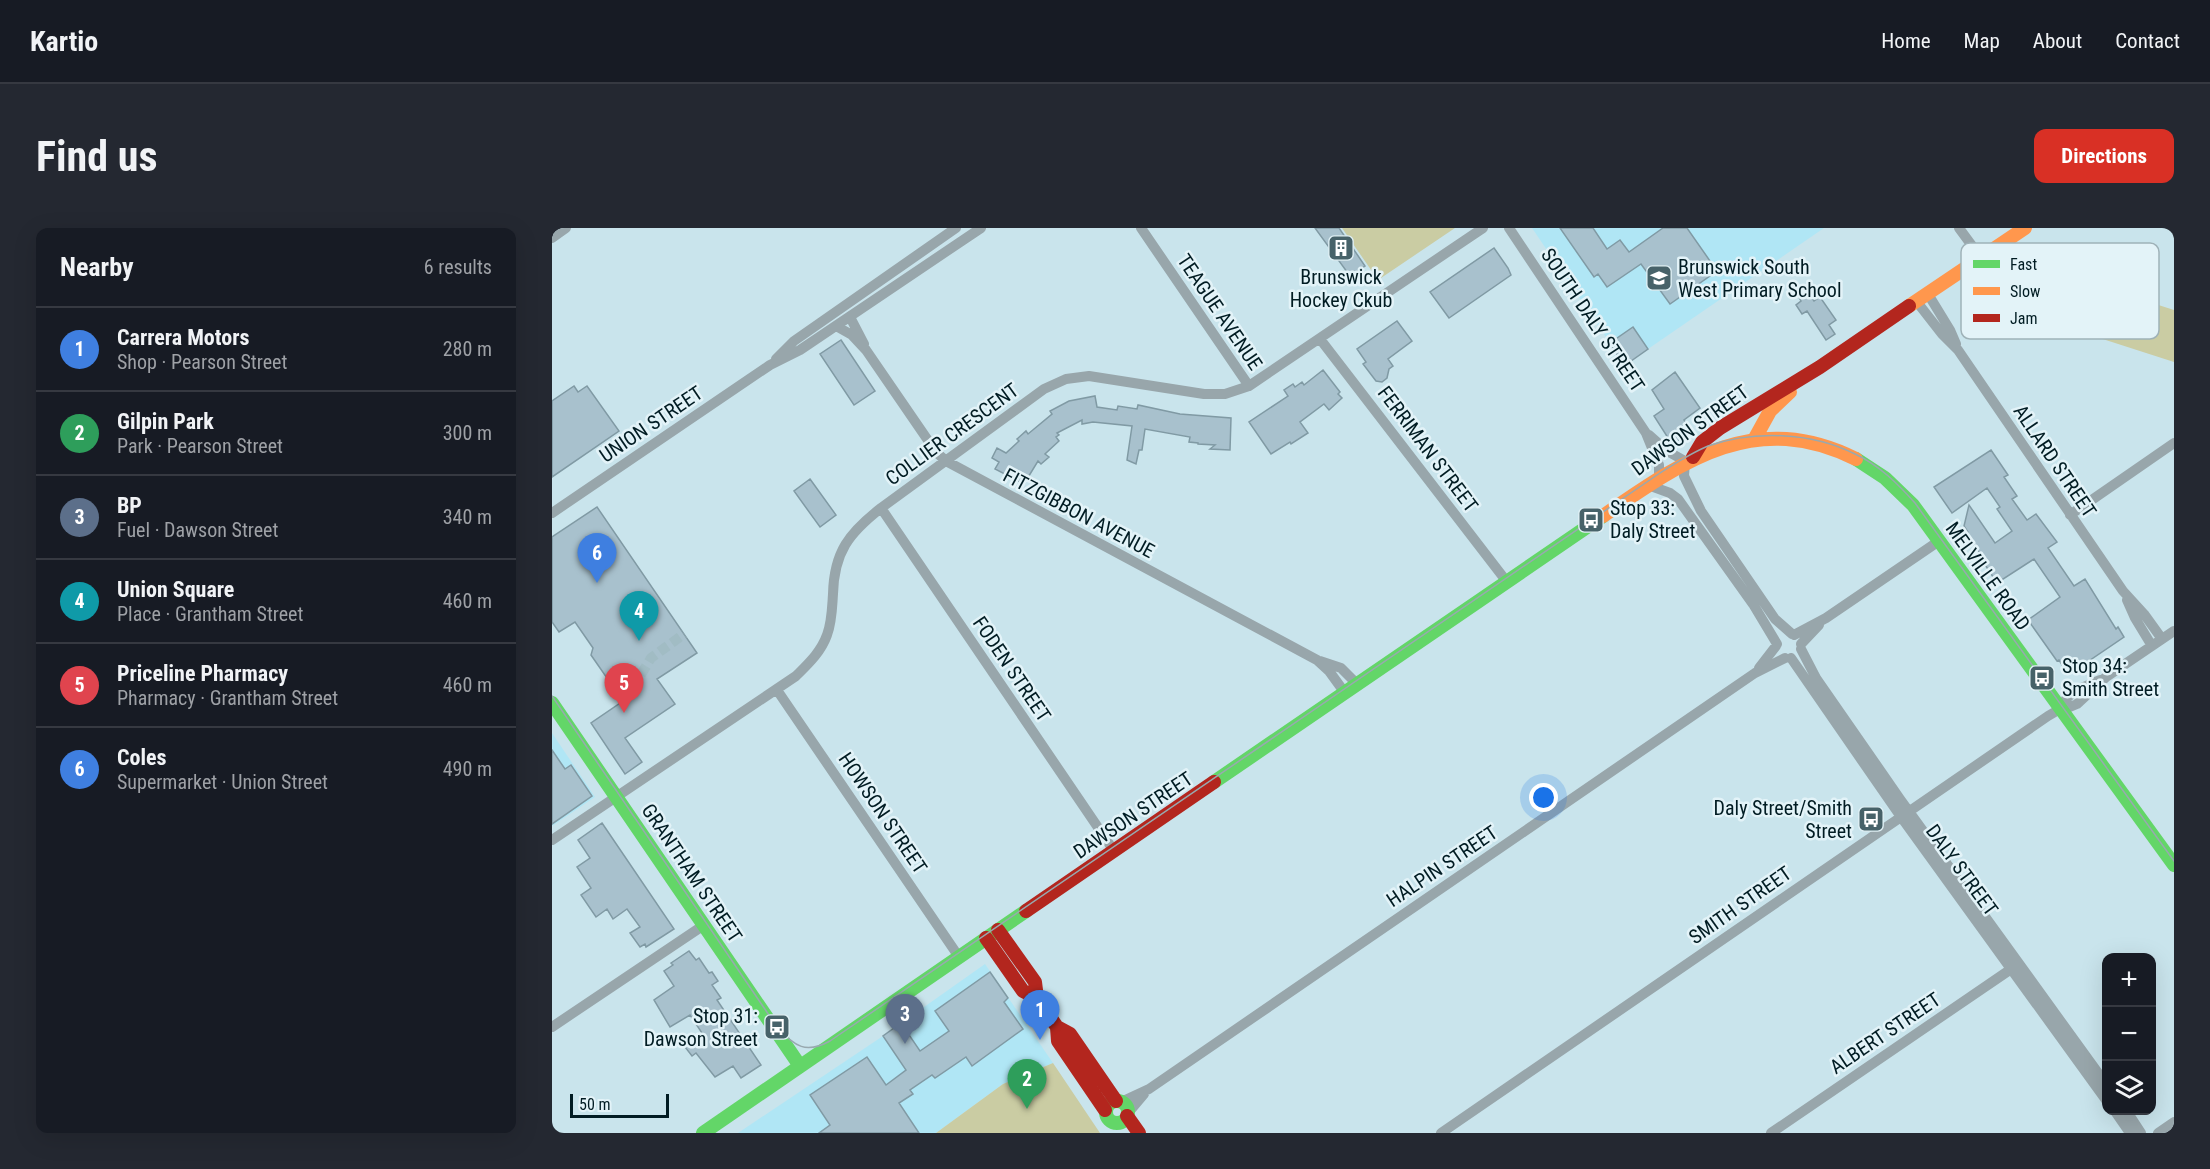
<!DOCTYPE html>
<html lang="en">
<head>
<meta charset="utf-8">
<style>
	body { margin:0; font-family:"Roboto Condensed",sans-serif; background:#242831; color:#f1f3f6 }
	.controls { position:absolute; right:18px; bottom:18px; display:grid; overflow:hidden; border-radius:12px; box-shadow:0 6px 24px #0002 }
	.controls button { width:54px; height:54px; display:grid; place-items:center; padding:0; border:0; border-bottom:2px solid #363941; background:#171b24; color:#f1f3f6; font:30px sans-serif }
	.scale { position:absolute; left:18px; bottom:15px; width:99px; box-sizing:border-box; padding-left:6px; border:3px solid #011c23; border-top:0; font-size:16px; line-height:21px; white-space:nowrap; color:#011c23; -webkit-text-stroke:4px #e3f3f8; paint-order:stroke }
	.you { position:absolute; left:992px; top:570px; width:21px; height:21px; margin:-15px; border:4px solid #fff; border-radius:50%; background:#1a73e8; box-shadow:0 0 0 9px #1a73e833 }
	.badge { display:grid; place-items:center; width:39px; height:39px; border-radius:50%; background:#d93025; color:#fff; font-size:20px; font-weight:700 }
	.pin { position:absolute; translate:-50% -50px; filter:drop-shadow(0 2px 3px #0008) }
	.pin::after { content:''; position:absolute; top:32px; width:21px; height:18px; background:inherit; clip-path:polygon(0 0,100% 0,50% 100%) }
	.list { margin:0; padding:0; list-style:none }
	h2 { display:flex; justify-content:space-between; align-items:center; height:78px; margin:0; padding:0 24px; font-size:26px }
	h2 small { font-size:20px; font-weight:400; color:#9ea1a6 }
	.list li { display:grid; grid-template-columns:39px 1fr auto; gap:18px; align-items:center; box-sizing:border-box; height:84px; padding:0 24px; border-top:2px solid #363941 }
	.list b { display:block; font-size:22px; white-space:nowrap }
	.list p { margin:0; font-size:20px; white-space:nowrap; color:#9ea1a6 }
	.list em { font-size:20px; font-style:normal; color:#9ea1a6 }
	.icon { flex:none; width:33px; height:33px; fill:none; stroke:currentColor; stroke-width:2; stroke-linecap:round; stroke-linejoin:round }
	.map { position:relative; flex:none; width:1622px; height:905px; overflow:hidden; border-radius:12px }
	header { display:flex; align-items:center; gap:36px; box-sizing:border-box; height:84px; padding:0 30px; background:#171b24; border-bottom:2px solid #363941 }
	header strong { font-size:28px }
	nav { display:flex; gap:33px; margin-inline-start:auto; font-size:21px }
	.intro { display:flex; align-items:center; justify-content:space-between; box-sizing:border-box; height:144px; padding:0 36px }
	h1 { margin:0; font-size:42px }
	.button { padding:15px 27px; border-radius:12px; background:#d93025; color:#fff; font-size:21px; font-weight:700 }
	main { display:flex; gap:36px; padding:0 36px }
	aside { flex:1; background:#171b24; border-radius:12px; box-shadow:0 6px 24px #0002 }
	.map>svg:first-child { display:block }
	.built { fill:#b0e6f5 }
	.green { fill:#cacca3 }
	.building { fill:#a8c1cd; stroke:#809aa4; stroke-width:1.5 }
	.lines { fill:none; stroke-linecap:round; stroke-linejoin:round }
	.street-tunnel { stroke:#a1bcc4; stroke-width:10; stroke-dasharray:10 5; stroke-linecap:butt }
	.street { stroke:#98a6ab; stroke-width:10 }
	.fast { stroke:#63d668; stroke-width:14 }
	.slow { stroke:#ff974d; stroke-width:14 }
	.jam { stroke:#b3261e; stroke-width:14 }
	.tram { stroke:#98a9af; stroke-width:1.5 }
	.labels { text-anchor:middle; stroke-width:5; stroke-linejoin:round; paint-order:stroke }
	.poi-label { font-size:20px; fill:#011c23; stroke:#e3f3f8; text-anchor:start }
	.street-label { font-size:20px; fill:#011c23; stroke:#e3f3f8 }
	.key { fill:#e3f3f8; stroke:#9fb2b8; stroke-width:1.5 }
	.key-label { font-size:16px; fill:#011c23 }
</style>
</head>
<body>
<header>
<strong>Kartio</strong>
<nav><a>Home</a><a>Map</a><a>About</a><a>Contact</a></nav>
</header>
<div class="intro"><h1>Find us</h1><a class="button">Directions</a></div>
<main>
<aside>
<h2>Nearby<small>6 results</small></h2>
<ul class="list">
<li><span class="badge" style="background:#3f7fe0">1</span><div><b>Carrera Motors</b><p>Shop · Pearson Street</p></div><em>280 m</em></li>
<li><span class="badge" style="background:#2e9e5b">2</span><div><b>Gilpin Park</b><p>Park · Pearson Street</p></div><em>300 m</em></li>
<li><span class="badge" style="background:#5c6f8a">3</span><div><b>BP</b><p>Fuel · Dawson Street</p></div><em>340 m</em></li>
<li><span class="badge" style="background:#0f9aa8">4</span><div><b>Union Square</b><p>Place · Grantham Street</p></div><em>460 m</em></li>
<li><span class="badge" style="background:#e0444e">5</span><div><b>Priceline Pharmacy</b><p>Pharmacy · Grantham Street</p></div><em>460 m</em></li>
<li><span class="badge" style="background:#3f7fe0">6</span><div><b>Coles</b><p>Supermarket · Union Street</p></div><em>490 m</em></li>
</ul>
</aside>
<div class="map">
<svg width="1622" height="905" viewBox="0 0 1622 905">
	<rect width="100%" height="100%" fill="#c9e4ec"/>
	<path class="built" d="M980,0H1272L1096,121L1081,99L1058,115Z
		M0,505L43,569L0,598Z
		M433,736L501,835L451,856L384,905H186L331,808Z"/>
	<path class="green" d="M790,0H903L826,52Z
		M1463,31L1622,82V134L1411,66Z
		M501,835L548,905H384L451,856Z"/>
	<path class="building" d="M763,0H787L813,38L798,48Z
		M1008,0H1041L1055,21L1068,12L1077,24L1111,0H1135L1165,43L1118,76L1089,36L1055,59L1046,46L1042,49Z
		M942,20L956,40L959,47L897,90L878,64Z
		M1253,60L1262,73L1268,69L1284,92L1277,97L1283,106L1274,112L1255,83L1250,86L1244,77L1249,73L1245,66Z
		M845,93L860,113L836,131L841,138L837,141L835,150L830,154L824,153L811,136L814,134L805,121Z
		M1081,99L1096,121L1072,138L1058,115Z
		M289,112L323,163L302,177L268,126Z
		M771,142L788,164L786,166L790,170L777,182L772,176L748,194L756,205L739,216L738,214L719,226L697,194L736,168L732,162L741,156L743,159L750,154L752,157Z
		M1123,144L1148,180L1132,192L1139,203L1125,213H1118L1102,188L1112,181L1100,162Z
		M22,158L26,164L35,158L67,203L0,249V173Z
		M543,168L545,179L565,182L566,178L585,181L586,177L628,186L679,190L678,222L658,221L663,217L646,216V215L637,214L638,209L593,201L590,222H587L584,236L575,232L580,198L541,194L530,196V192L505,205L507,207L504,209L507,213L493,226L497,229L489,236L486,233L472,256L443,241L447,234L440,230L445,220L454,225L467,213L465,211L474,203L476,206L500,186L498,183L517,173Z
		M1439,222L1456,247L1452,249L1465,268L1460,271L1475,292L1484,286L1505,314L1496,320L1522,358L1533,351L1564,401L1566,399L1572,409L1519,445L1516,442L1514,443L1507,432L1505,433L1476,392L1508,369L1482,331L1445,355L1426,326L1428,325L1415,307L1416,304L1412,298L1417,277L1443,315L1460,303L1445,281L1448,279L1435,260L1400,285L1382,259Z
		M258,251L284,287L268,299L242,263Z
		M45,279L145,425L105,451L123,476L73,510L90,534L73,546L39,495L71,473L39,427L41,420L23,394L7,404L0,394V309Z
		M0,522L13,541L19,537L40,568L0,596Z
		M50,595L122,701L94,719L93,716L88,719L78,705L88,699L75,681L61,691L55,681L44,689L29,667L39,660L25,639L38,630L26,612Z
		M137,723L144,732L147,730L157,745L160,744L166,753L160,757L169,770L165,772L209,837L189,850L181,838L163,849L144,825L140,828L130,815L150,805L138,787L118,799L102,772L122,758L112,743L121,737L119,735Z
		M438,744L456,770L452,774L471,801L420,838L414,829L383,850L380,847L358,862L361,866L347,875L367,905H267L278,897L258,867L315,829L334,857L354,842L331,808L349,795L368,823L397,803L383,783Z"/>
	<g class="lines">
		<path class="street-tunnel" d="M64,463L88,448L99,430L132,406"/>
		<path class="street" d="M589,0L697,158
			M957,0L1094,205L1107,237V249
			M1407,0L1429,30
			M0,10L14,0
			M1376,66L1398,102L1404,116
			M1365,74L1390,106L1406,122L1571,363L1592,386L1610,411
			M298,89L312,116
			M284,98L300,107L314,122L384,224L394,233L765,432L777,443L793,465
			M768,111L955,354
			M224,131L242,113L404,0
			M1097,207L1115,223L1133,233L1132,248L1149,283L1223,391L1240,406
			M1096,257L1118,265L1126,271L1201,376L1225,416
			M329,280L562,623
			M0,285L218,137L248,122L429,0
			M1518,287L1622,215
			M1575,372L1583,390L1600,418
			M1242,407L1274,390L1387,313
			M1249,416L1267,397
			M1249,421L1264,450L1348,571L1554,856
			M1239,430L1349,589L1554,872
			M768,433L789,440L805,456
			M1207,440L1224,418
			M225,462L407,729
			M1508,481C1515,464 1532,459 1548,452
			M0,612L244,448C256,436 269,424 275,407C280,394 280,380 281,366C282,324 297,305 329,280L492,161L514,151L537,148L652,166H673L697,158L931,0
			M0,799L152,697
			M569,874L597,861L1203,445L1233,430
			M1562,882L1578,905
			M1574,882L1589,905
			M576,885L592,866
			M889,905L1496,488L1508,481H1513L1525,476L1554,449L1622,403
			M1219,905L1465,737
			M1606,905L1622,894"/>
		<path class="fast" d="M1304,231L1333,250L1361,277L1622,637
			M0,475L248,838
			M662,554L1051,288
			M554 884a11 11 0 1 1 22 0a11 11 0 1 1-22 0Z
			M151,905L474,683"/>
		<path class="slow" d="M1357,78L1473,0
			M1202,212L1218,183L1238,164
			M1051,288C1132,232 1204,181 1304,231"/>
		<path class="jam" d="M1141,229L1150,214L1168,200L1268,139L1357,78
			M474,683L662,554
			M446,702L483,754L485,770L505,799L506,813L553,882
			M434,710L471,763L485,770
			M505,799L518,806L564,873
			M575,888L587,905"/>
		<path class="tram" d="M0,468L225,799C243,819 254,826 278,813L1108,245C1124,235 1139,225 1156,218C1202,202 1259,204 1303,226C1327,237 1346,256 1363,275L1622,633"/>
	</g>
	<defs>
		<g id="building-square" transform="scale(1.35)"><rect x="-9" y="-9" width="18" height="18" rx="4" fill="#476269" stroke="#e3f3f8"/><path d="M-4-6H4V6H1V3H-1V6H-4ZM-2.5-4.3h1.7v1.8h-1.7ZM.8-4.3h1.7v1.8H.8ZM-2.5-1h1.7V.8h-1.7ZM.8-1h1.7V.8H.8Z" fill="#fff"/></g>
		<g id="school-square" transform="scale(1.35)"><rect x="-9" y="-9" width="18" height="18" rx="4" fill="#476269" stroke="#e3f3f8"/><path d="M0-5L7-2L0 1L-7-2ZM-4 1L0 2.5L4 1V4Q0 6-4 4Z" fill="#fff"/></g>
		<g id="bus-square" transform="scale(1.35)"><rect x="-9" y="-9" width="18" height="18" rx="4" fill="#476269" stroke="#e3f3f8"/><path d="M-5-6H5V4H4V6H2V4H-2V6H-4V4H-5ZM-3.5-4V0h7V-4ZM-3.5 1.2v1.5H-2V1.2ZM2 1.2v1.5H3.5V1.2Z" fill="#fff"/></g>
	</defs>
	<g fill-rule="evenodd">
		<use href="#building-square" x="789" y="20"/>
		<use href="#school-square" x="1107" y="50"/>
		<use href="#bus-square" x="1039" y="292"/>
		<use href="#bus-square" x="1490" y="450"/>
		<use href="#bus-square" x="1319" y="591"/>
		<use href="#bus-square" x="225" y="799"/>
	</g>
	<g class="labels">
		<g class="poi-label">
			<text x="1126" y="46">Brunswick South<tspan x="1126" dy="23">West Primary School</tspan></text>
			<text x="789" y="56" text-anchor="middle">Brunswick<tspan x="789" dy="23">Hockey Ckub</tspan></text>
			<text x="1058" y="287">Stop 33:<tspan x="1058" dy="23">Daly Street</tspan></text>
			<text x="1510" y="445">Stop 34:<tspan x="1510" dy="23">Smith Street</tspan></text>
			<text x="1300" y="587" text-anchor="end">Daly Street/Smith<tspan x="1300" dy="23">Street</tspan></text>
			<text x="206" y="795" text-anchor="end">Stop 31:<tspan x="206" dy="23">Dawson Street</tspan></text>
		</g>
		<g class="street-label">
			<text transform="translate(668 84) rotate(56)" y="7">TEAGUE AVENUE</text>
			<text transform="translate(1041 92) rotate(56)" y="7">SOUTH DALY STREET</text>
			<text transform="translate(99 196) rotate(-34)" y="7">UNION STREET</text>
			<text transform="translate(1138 202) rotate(-36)" y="7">DAWSON STREET</text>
			<text transform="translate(400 206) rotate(-36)" y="7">COLLIER CRESCENT</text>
			<text transform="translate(876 221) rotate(53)" y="7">FERRIMAN STREET</text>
			<text transform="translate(1503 233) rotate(56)" y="7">ALLARD STREET</text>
			<text transform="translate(527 285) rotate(28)" y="7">FITZGIBBON AVENUE</text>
			<text transform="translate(1436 348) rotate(54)" y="7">MELVILLE ROAD</text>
			<text transform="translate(460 441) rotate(56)" y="7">FODEN STREET</text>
			<text transform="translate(331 585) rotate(56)" y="7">HOWSON STREET</text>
			<text transform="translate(581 587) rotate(-34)" y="7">DAWSON STREET</text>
			<text transform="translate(890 638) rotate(-34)" y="7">HALPIN STREET</text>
			<text transform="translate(1410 642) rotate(54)" y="7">DALY STREET</text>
			<text transform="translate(140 645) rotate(56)" y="7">GRANTHAM STREET</text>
			<text transform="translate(1188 677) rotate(-35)" y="7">SMITH STREET</text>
			<text transform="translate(1333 805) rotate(-34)" y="7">ALBERT STREET</text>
		</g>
	</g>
	<rect x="1409" y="15" width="198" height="96" rx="9" class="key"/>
	<rect x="1421" y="32" width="27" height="8" fill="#63d668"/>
	<rect x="1421" y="59" width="27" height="8" fill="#ff974d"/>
	<rect x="1421" y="86" width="27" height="8" fill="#b3261e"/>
	<g class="key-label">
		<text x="1458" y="42">Fast</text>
		<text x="1458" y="69">Slow</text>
		<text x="1458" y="96">Jam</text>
	</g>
</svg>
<div class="controls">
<button>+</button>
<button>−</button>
<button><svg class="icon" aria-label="layers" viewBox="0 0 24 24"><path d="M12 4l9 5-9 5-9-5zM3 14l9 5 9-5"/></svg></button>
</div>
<div class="scale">50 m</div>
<div class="you"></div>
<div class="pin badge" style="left:488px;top:812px;background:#3f7fe0">1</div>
<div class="pin badge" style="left:475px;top:881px;background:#2e9e5b">2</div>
<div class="pin badge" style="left:353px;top:816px;background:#5c6f8a">3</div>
<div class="pin badge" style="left:87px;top:413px;background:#0f9aa8">4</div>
<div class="pin badge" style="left:72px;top:485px;background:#e0444e">5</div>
<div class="pin badge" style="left:45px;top:355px;background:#3f7fe0">6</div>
</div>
</main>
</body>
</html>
